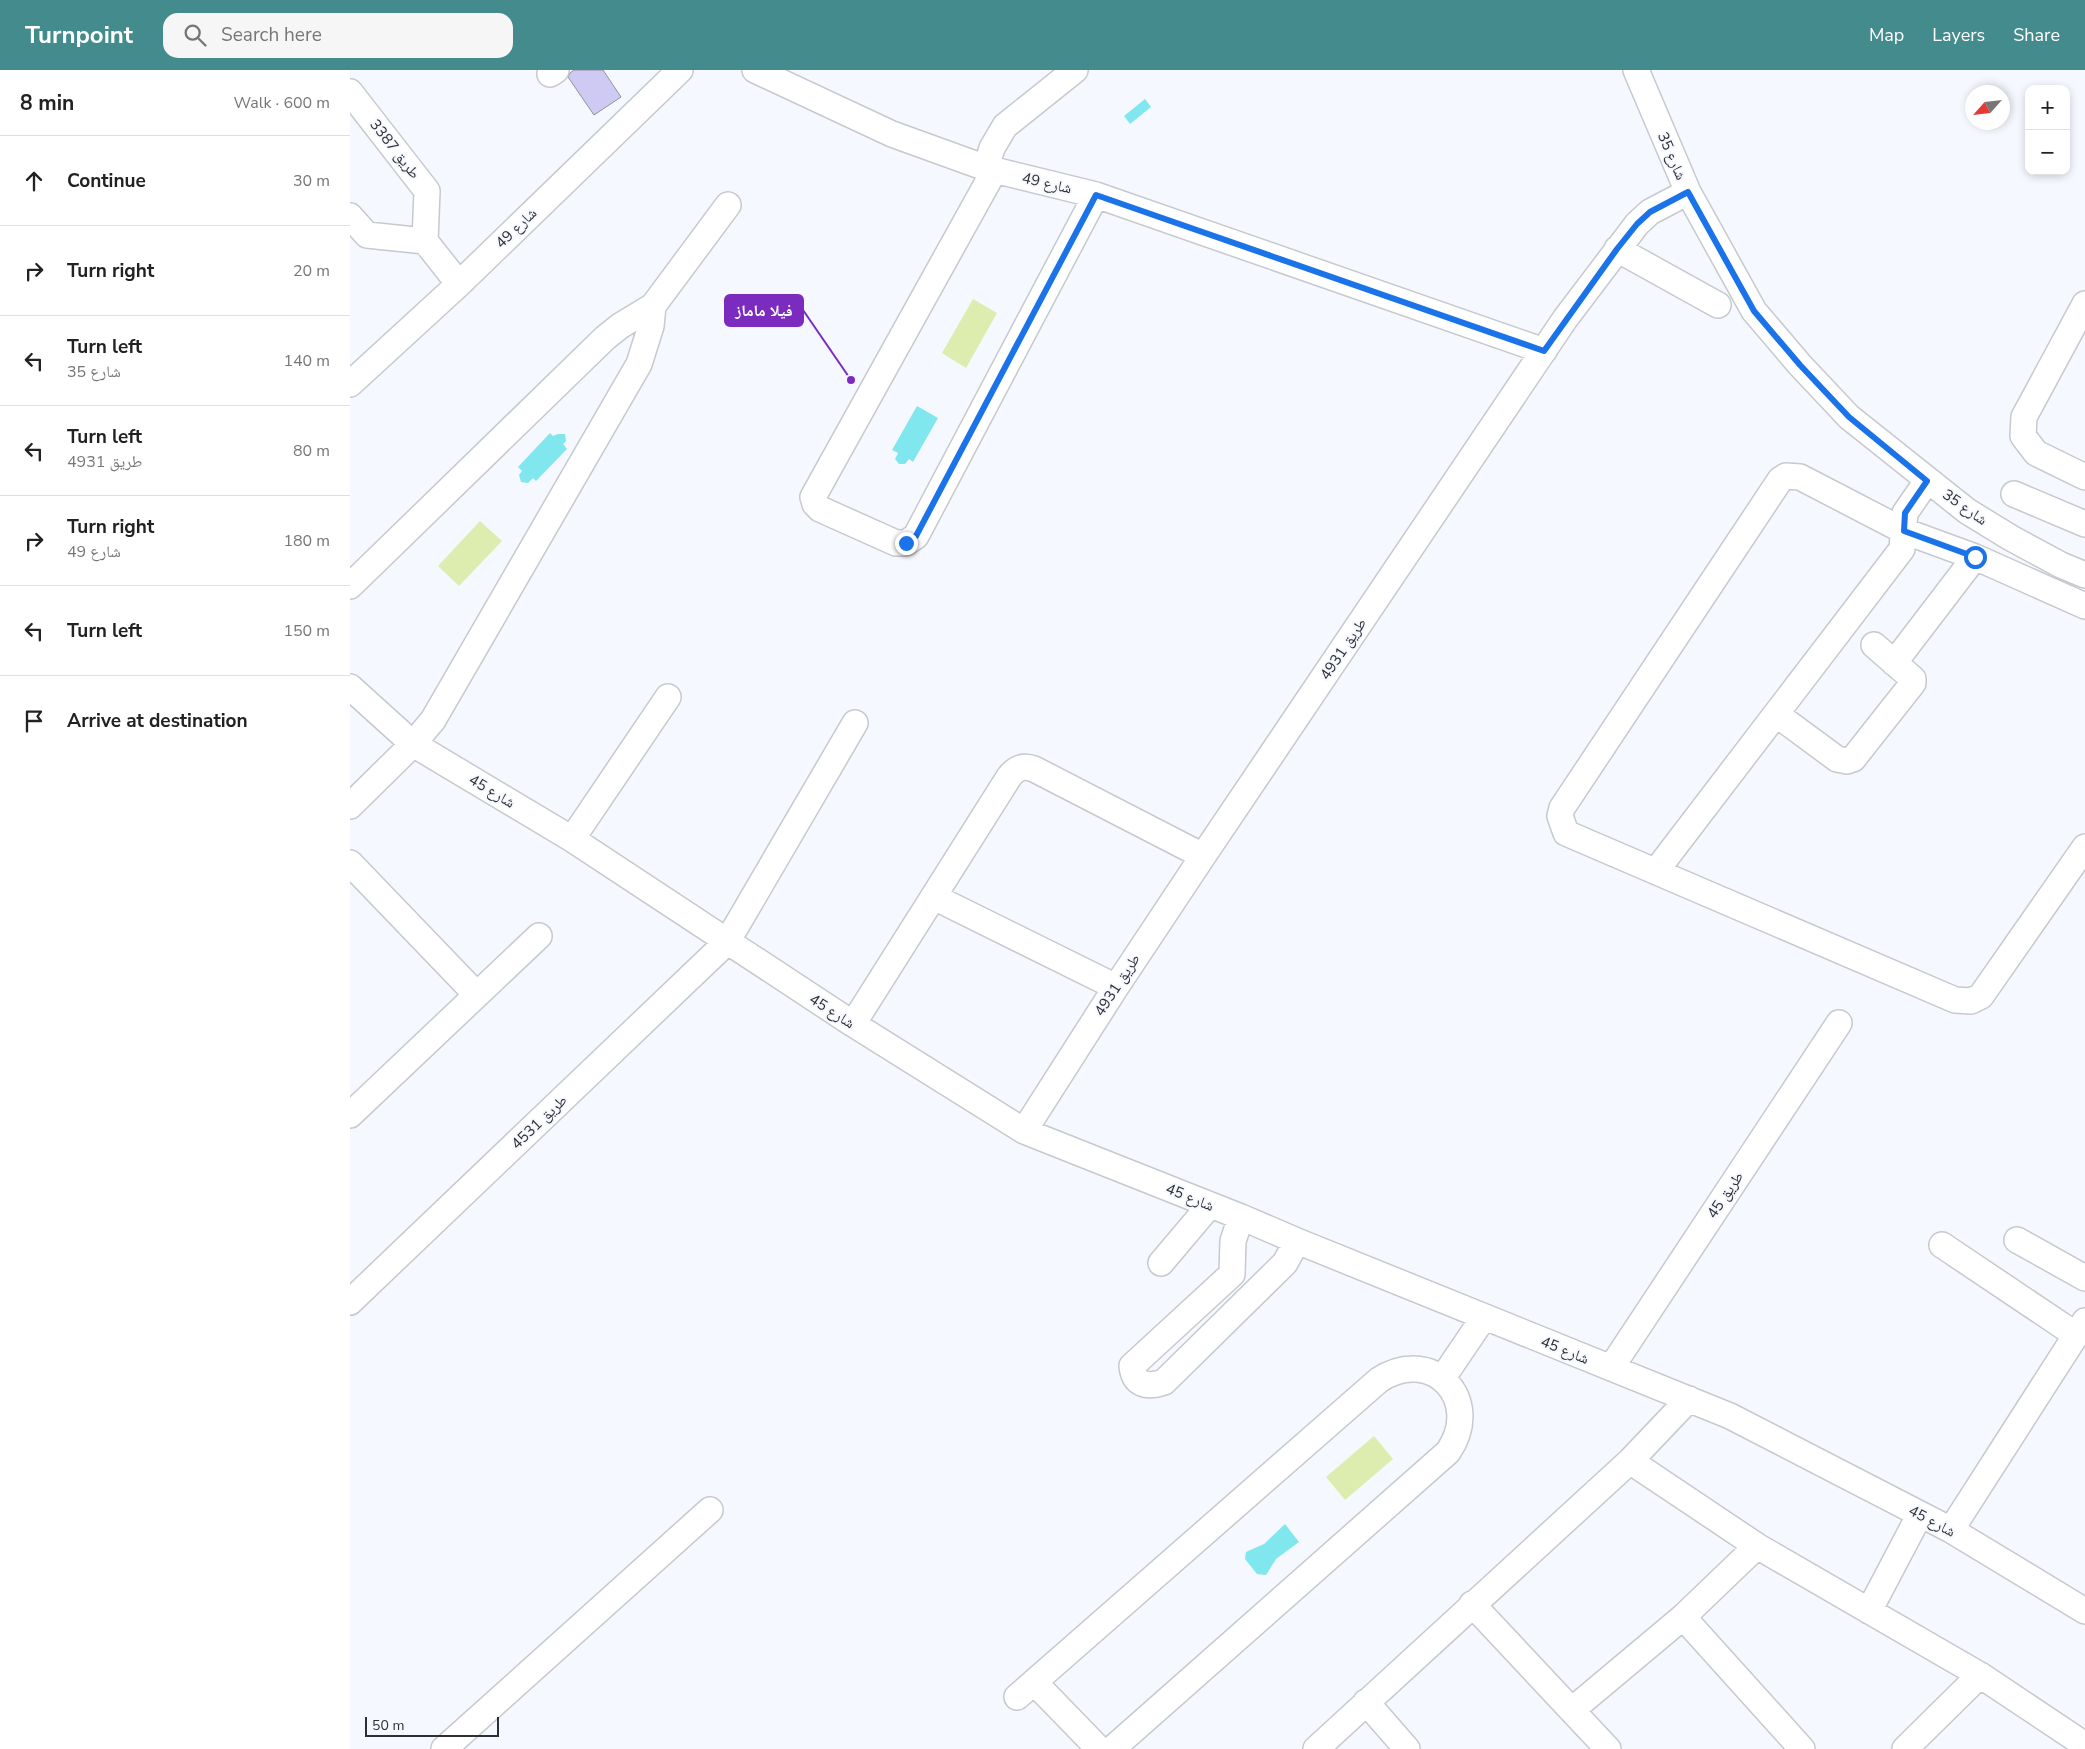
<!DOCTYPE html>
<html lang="en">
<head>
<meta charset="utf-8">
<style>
	body { margin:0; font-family:"Nunito Sans","Noto Naskh Arabic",sans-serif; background:#f6f6f6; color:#222 }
	.controls { position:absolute; right:15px; top:15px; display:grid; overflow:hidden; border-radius:10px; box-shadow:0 2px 8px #0003 }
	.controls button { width:45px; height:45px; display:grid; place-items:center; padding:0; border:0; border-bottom:1px solid #e0e0e0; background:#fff; color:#222; font:25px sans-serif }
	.compass { position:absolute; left:1615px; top:15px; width:45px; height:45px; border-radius:50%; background:#fff; box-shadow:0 2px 8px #0003; rotate:243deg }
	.scale { position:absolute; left:15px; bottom:12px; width:134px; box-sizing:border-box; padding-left:5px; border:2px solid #2e2f32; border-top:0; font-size:14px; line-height:18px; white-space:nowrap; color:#2e2f32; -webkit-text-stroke:4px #f5f8fe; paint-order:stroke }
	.stop { position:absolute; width:15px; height:15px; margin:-11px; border:4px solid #1a73e8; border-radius:50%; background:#fff }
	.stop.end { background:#1a73e8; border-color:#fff; box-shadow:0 1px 5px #0008 }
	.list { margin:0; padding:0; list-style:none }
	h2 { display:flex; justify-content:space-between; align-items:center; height:65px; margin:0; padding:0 20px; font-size:21px }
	h2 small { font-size:16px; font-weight:400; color:#767676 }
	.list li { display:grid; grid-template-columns:32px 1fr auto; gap:15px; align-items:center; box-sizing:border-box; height:90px; padding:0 20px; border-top:1px solid #e0e0e0 }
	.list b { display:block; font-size:19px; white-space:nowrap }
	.list p { margin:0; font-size:16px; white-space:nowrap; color:#767676 }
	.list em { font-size:16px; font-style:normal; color:#767676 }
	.icon { flex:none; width:28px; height:28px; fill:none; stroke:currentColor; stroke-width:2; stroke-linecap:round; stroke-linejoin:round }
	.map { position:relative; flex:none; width:1735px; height:1679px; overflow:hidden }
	header { display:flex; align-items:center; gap:30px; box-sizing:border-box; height:70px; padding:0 25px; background:#438b8c; color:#fff }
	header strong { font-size:24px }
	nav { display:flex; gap:28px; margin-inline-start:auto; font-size:18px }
	.search { width:350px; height:45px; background:#f6f6f6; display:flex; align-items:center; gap:12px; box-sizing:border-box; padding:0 18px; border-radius:15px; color:#767676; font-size:19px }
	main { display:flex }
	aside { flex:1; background:#fff }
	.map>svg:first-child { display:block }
	.green { fill:#ddecaf }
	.water { fill:#7fe7ed }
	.building { fill:#cfcaf4; stroke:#929298 }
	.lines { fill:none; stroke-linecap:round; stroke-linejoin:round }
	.minor-casing { stroke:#c6c9ce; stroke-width:28 }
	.minor { stroke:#fff; stroke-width:25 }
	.route { stroke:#1a73e8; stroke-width:6 }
	.labels { text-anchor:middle; stroke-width:4; stroke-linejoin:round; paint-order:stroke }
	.street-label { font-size:15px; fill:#2e2f32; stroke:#f5f8fe }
	.leader { fill:none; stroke:#7b2cbf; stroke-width:2 }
	.callout-dot { fill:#7b2cbf; stroke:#f5f8fe; stroke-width:2 }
	.callout { fill:#7b2cbf; stroke:#7b2cbf; stroke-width:2 }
	.callout-label { font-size:16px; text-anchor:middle; font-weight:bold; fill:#fff }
</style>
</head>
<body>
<header>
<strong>Turnpoint</strong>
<div class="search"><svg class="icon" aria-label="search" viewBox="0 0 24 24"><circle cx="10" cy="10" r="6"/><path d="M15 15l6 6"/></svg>Search here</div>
<nav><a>Map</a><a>Layers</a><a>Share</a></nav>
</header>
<main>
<aside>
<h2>8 min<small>Walk · 600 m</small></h2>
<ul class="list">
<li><svg class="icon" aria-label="ahead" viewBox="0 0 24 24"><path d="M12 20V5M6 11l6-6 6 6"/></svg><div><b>Continue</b></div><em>30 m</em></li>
<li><svg class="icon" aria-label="right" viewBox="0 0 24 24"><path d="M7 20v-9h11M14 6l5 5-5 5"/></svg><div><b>Turn right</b></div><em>20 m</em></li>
<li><svg class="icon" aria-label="left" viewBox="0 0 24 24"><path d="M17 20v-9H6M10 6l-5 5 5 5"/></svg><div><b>Turn left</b><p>شارع 35</p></div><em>140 m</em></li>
<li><svg class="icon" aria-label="left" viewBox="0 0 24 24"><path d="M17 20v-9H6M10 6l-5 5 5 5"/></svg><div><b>Turn left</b><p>طريق 4931</p></div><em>80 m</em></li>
<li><svg class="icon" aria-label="right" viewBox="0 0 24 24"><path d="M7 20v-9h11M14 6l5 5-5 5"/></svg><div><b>Turn right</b><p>شارع 49</p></div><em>180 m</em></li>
<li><svg class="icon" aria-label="left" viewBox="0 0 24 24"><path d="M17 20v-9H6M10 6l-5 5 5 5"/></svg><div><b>Turn left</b></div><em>150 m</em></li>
<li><svg class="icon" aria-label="arrive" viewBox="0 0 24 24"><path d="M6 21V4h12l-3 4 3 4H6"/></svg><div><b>Arrive at destination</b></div></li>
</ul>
</aside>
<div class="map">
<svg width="1735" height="1679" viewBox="0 0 1735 1679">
	<rect width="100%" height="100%" fill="#f5f8fe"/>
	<path class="green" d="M623,229L647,243L616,298L592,283Z
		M130,451L152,471L109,516L88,496Z
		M1024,1366L1043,1389L995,1430L976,1407Z"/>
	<path class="water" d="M795,29L801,37L780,54L774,46Z
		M567,336L588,348L563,392L559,389L555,394H549L545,389L548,383L542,380Z
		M200,363L203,366L208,364H215L216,371L213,374L217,379L186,411L183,408L178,413L171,412L169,405L172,401L168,397Z
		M935,1454L949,1472L926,1489L916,1505L907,1504L895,1489L896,1482L914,1474Z"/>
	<path class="building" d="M224,0H253L271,27L244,45L218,7L220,3Z"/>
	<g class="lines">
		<g class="minor-casing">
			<path id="minor" d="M405,0L542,64L636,98L746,125L1194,281
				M1286,0L1338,122L1404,241L1450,295L1499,347L1617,441L1661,468L1711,495L1735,505
				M200,4L206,0
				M0,22L77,121L75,171L109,214
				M636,98L642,78L655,56L725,0
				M644,101L463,427L465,434L470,439L546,473H556L566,466L746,125
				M0,146L17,165L75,171
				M1267,179L1368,235
				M1735,234L1674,347L1673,366L1686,383L1735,407
				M0,314L109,214L330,0
				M1664,424L1735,454
				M0,516L255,268L270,256L303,236L378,135
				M1735,536L1625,487L1554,461L1450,407L1436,406L1430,410L1212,738L1210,746L1216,763L1605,930L1621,931L1631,926L1735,777
				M1544,593L1625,487
				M0,617L63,674L222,769L503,954L674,1061L891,1147L947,1171L1380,1346L1601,1460L1735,1541
				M1426,644L1487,689L1497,691L1503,689L1563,613V609L1524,575
				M0,736L63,674L83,650L289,294L301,256L303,236
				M222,769L318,627
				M0,793L126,924
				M1306,801L1552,479L1555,443L1577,411
				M584,827L766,917
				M503,954L659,707C666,698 673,695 684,699L853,786
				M0,1045L189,866
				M674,1061L766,917L853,786L1215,249L1287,154L1300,142L1338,122
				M891,1147L883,1171L882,1204L782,1296C784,1315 797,1318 814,1312L935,1193L947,1171
				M1667,1170L1735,1208
				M1592,1175L1726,1265
				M811,1193L860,1135
				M0,1232L377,872L505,653
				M1261,1298L1489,953
				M1092,1309L1134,1247
				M1280,1391L1407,1476L1630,1605L1735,1675
				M1601,1460L1735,1251
				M1122,1534L1258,1679
				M1519,1541L1570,1444
				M1333,1547L1452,1679
				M684,1612L749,1679
				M667,1627L1029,1310C1082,1275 1134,1330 1098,1382L762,1679
				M1016,1632L1057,1679
				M1222,1640L1333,1547L1407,1476
				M94,1679L360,1440
				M966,1679L1280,1391L1339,1329
				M1555,1679L1630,1605"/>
		</g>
		<use href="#minor" class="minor"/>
	</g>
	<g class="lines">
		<path class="route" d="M556,473L566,466L746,125L1194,281L1267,179L1287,154L1300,142L1338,122L1404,241L1450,295L1499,347L1577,411L1555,443L1554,461L1625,487"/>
	</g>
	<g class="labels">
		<g class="street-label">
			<text transform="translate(45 79) rotate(52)" y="5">طريق 3387</text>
			<text transform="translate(1322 86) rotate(67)" y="5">شارع 35</text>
			<text transform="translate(697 113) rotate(13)" y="5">شارع 49</text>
			<text transform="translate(166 158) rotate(-44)" y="5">شارع 49</text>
			<text transform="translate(1615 437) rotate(35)" y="5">شارع 35</text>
			<text transform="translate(993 579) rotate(-56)" y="5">طريق 4931</text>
			<text transform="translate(142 721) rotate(31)" y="5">شارع 45</text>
			<text transform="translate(767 915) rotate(-57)" y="5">طريق 4931</text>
			<text transform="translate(482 941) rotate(33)" y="5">شارع 45</text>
			<text transform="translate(189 1052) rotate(-44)" y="5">طريق 4531</text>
			<text transform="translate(1375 1125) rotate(-56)" y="5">طريق 45</text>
			<text transform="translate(840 1127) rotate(22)" y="5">شارع 45</text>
			<text transform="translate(1215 1280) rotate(22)" y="5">شارع 45</text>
			<text transform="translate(1582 1451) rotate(28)" y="5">شارع 45</text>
		</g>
	</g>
	<path class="leader" d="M501 310L453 240"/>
	<circle class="callout-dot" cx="501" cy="310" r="5"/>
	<rect class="callout" x="375" y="225" width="78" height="31" rx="5"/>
	<g class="callout-label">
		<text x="414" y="246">فيلا ماماز</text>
	</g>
</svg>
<div class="controls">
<button>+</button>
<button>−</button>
</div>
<svg class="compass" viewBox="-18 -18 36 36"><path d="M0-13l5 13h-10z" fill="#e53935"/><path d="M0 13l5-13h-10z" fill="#767676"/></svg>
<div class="scale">50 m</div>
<div class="stop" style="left:1625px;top:487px"></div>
<div class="stop end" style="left:556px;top:473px"></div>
</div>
</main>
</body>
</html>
